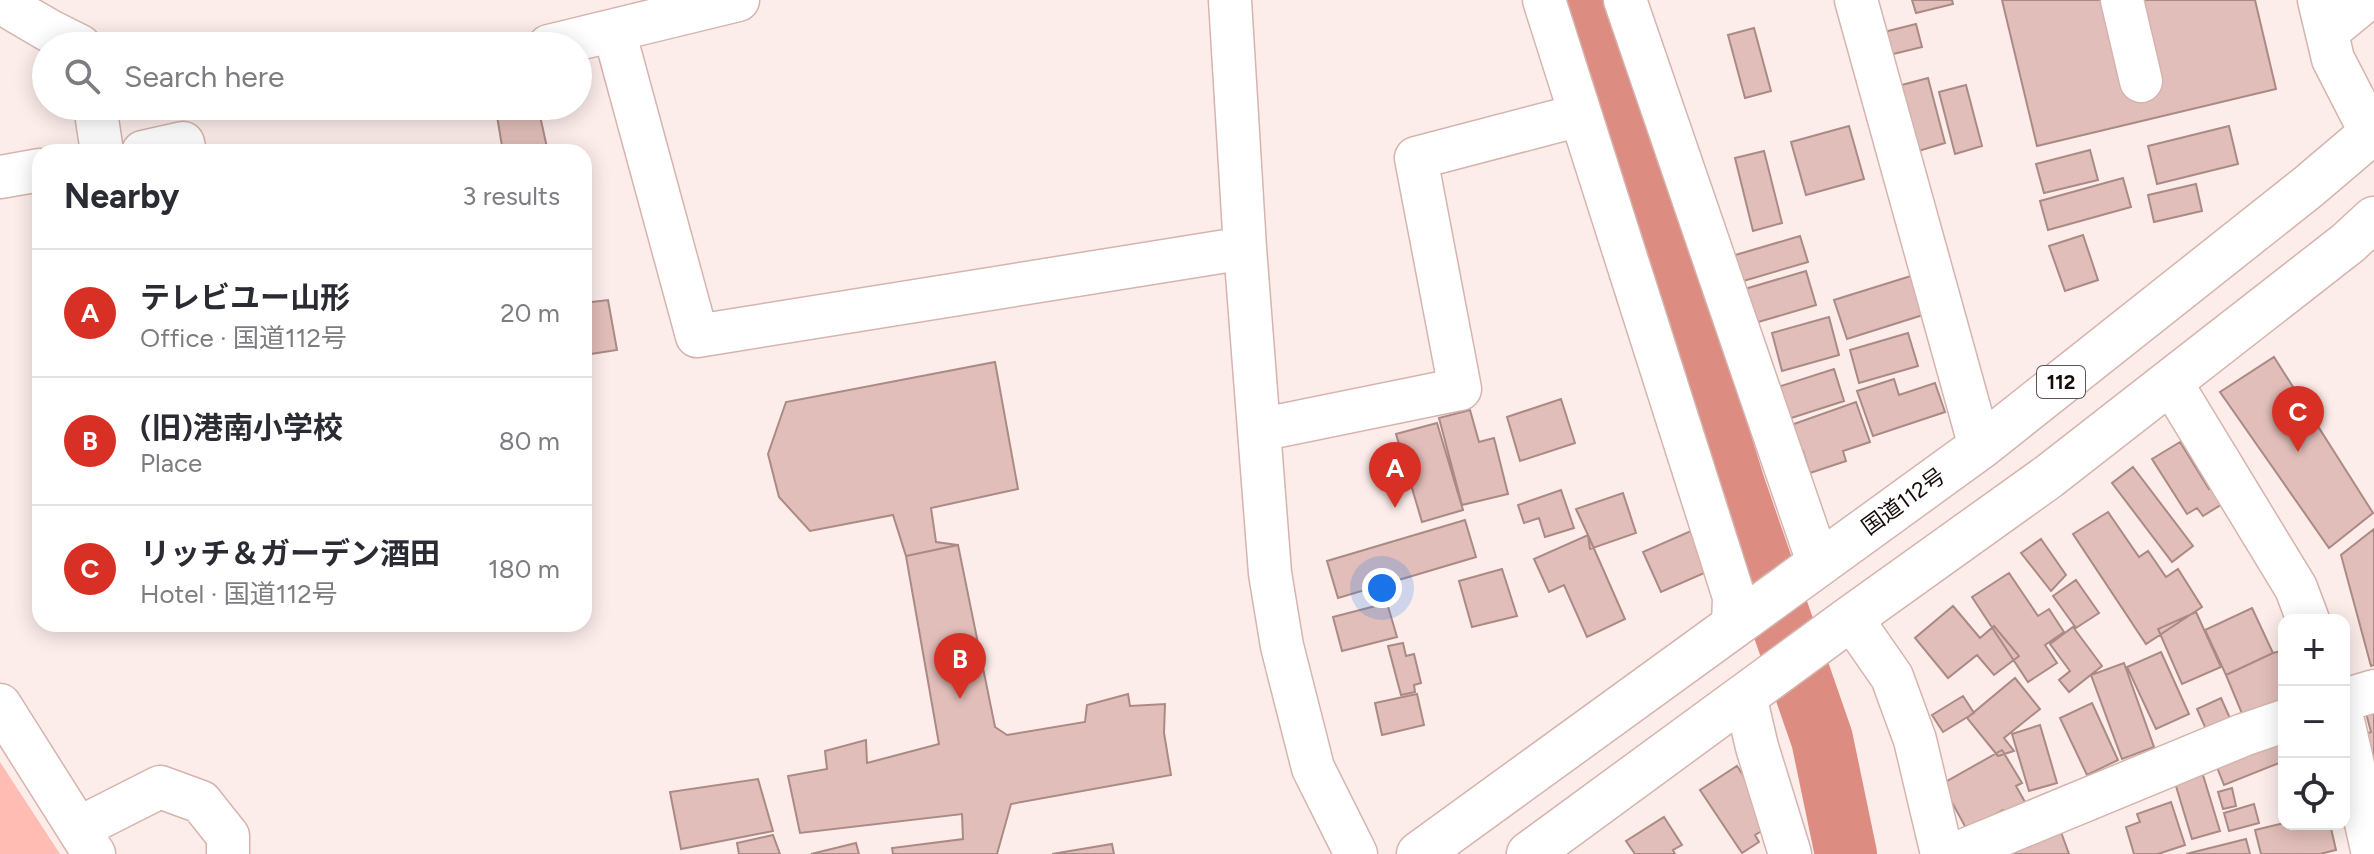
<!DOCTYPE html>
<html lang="en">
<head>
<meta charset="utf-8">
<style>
	body { margin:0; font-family:Figtree,"Noto Sans JP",sans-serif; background:#f2f2f3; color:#2b2b33 }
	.controls { position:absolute; right:24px; bottom:24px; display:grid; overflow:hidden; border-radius:16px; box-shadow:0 4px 20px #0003 }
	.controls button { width:72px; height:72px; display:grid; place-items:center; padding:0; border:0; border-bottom:2px solid #e1e1e2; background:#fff; color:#2b2b33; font:40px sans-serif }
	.you { position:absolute; left:1382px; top:588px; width:28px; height:28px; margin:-20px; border:6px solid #fff; border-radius:50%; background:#1a73e8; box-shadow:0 0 0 12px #1a73e833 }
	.badge { display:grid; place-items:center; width:52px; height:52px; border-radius:50%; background:#d93025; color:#fff; font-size:26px; font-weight:700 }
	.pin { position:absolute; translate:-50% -66px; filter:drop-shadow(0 2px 4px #0008) }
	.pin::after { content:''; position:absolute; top:42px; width:28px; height:24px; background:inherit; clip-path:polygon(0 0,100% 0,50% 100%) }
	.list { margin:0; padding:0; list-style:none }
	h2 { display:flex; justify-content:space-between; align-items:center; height:104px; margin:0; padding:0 32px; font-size:34px }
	h2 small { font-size:26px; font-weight:400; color:#7c7c81 }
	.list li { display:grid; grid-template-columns:52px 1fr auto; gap:24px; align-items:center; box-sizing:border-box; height:128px; padding:0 32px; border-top:2px solid #e1e1e2 }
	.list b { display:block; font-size:30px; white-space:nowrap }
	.list p { margin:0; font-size:26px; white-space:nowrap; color:#7c7c81 }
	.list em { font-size:26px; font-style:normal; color:#7c7c81 }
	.icon { flex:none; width:44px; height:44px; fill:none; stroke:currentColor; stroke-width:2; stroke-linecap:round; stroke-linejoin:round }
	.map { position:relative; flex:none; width:2374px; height:854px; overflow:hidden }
	.search { position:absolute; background:#fff; box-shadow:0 4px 20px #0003; left:32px; top:32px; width:560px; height:88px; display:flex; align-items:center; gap:20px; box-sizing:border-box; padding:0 28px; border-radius:44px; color:#7c7c81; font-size:30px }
	.panel { position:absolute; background:#fff; box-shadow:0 4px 20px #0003; left:32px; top:144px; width:560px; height:488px; border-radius:24px }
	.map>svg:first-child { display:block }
	.green { fill:#febcb2 }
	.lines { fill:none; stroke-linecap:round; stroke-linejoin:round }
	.river { stroke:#dd8c81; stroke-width:62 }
	.building { fill:#e1beb9; stroke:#ab8a85; stroke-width:2 }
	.minor-casing { stroke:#d6b4ae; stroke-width:45 }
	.highway-casing { stroke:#d6b4ae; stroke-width:47 }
	.minor { stroke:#fff; stroke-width:42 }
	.highway { stroke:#fff; stroke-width:44 }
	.labels { text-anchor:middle; stroke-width:6; stroke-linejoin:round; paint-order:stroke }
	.shield { fill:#fff; stroke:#5c5453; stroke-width:2 }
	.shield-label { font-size:20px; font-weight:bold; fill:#160b09 }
	.street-label { font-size:22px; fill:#160b09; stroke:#fff }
</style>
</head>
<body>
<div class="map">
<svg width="2374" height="854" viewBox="0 0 2374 854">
	<rect width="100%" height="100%" fill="#fcedea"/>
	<path class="green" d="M0,762L60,854H0Z"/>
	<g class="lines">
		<path class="river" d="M1583,0L1735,488L1822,739L1846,854"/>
	</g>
	<path class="building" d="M1912,0H1952L1953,4L1916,13Z
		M2002,0H2255L2276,89L2037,146Z
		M1916,24L1922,47L1885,56L1880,33Z
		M1754,28L1771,91L1745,98L1728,35Z
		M1928,78L1945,143L1915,152L1898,86Z
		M1966,85L1982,146L1955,154L1939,92Z
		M538,107L548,152H503L497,116Z
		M1849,126L1864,179L1806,195L1791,142Z
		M2229,126L2238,164L2157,184L2148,146Z
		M389,145L391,152H356Z
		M2090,150L2098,180L2044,193L2036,164Z
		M1764,151L1782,223L1753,231L1735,158Z
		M2123,178L2131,207L2048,230L2040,201Z
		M2196,184L2202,211L2154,222L2148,195Z
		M2083,235L2098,280L2065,291L2049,246Z
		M1800,236L1808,262L1740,282L1732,256Z
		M1806,271L1816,305L1748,325L1738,291Z
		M1914,275L1926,314L1847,339L1834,300Z
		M608,300L617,350L584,355V303Z
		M1829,317L1839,355L1782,371L1772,333Z
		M1908,333L1918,366L1859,383L1850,350Z
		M2274,357L2373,513L2329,548L2220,392Z
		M995,362L1018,489L931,508L936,542L958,545L906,556L893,515L810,531L779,497L768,454L786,402Z
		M1834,369L1844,401L1782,421L1772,389Z
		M1894,379L1899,395L1935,383L1945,412L1873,436L1857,391Z
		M1561,399L1575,443L1520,461L1507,417Z
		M1856,402L1870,442L1843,451L1846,461L1810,473L1803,451L1786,456L1777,430Z
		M1470,410L1479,442L1494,438L1508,494L1462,505L1439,418Z
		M1437,423L1463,510L1422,522L1396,434Z
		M2180,442L2209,489L2221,481L2232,498L2203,516L2197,508L2187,514L2152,459Z
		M2133,467L2193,546L2172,562L2112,483Z
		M1561,490L1574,528L1545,537L1539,518L1524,523L1518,505Z
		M1623,493L1636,533L1590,549L1588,535L1576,509Z
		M2108,512L2139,557L2148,551L2166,577L2178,569L2202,607L2146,644L2073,534Z
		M1465,520L1476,557L1338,598L1327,561Z
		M1700,527L1718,567L1661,592L1643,552Z
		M2374,529V665L2371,666L2341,555Z
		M1588,535L1625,619L1587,637L1564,585L1549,592L1534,559Z
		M2041,539L2066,575L2051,591L2021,553Z
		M958,545L995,727L1007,735L1085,722L1087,705L1128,694L1130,706L1165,704L1164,733L1171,775L1011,804L997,854H893L892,848L963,839L962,814L800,833L788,776L827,769L825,751L866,740L867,763L939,744L906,556Z
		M1502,569L1517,616L1472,627L1459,581Z
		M2009,573L2038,616L2049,609L2064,632L2045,645L2057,663L2028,682L1972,597Z
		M2076,580L2099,613L2076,628L2053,596Z
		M1387,603L1397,637L1342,651L1333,617Z
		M1953,606L1980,638L1994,626L2019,656L1994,675L1977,655L1948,678L1915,638Z
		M2252,608L2273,653L2226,675L2205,630Z
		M2196,612L2221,667L2182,684L2158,629Z
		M2073,627L2102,666L2069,692L2059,680L2070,671L2050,644Z
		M1403,643L1406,656L1414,654L1421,683L1414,685L1415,692L1401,695L1388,646Z
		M2281,651L2284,658V699L2243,716L2226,675L2273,653Z
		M2161,652L2189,714L2156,729L2127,667Z
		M2124,663L2154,747L2122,759L2091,675Z
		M2015,678L2040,709L2004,738L2014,751L1998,756L1967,718Z
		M1417,694L1424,725L1382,735L1375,703Z
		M1963,696L1974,713L1943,732L1932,715Z
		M2221,698L2233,725L2209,736L2197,709Z
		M2092,703L2118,760L2087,775L2060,718Z
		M2374,707V764L2362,735L2371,732L2365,709Z
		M2040,725L2057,783L2029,791L2012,734Z
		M2284,729V761L2224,785L2213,757Z
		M2002,750L2022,783L2016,786L2025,802L2006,814L2003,810L1967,830L1942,784Z
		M2200,765L2220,831L2192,839L2172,773Z
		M1737,766L1775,823L1755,835L1759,842L1742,853L1700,790Z
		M758,779L773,831L681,849L670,792Z
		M2232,788L2236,806L2223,809L2218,792Z
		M2171,802L2185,845L2158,854H2134L2126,827L2140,822L2137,814Z
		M2254,804L2259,823L2229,831L2224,813Z
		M1664,817L1682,845L1673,850L1675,854H1635L1626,841Z
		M2284,823L2330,824L2336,850L2320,854H2261L2255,830Z
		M2058,824L2069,854H1983Z
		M773,835L780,854H739L737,843Z
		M2246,839L2250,854H2186Z
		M856,843L859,854H811Z
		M1112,844L1114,854H1052Z"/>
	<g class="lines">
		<g class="minor-casing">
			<path id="minor" d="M1230,0L1245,248L1270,573L1282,646L1313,768L1356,854
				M1544,0L1734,597L1733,627
				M1625,0L1818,562
				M1856,0L1980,447
				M2122,0L2141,81
				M2319,0L2333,59L2371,133
				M0,2L48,30L80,46
				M614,31L697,336L1245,248
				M2327,32L2366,0
				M549,46L738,0
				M95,106L102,152
				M143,152L183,143L185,152
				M0,177L40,170
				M2170,381L2296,588L2308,620
				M1259,430L1460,389L1416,158L1580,115
				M1851,618L1892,677L1915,740L1942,854
				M1745,696L1757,747L1790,854
				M2344,700L2374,691
				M0,705L94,854
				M2344,725L2373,854
				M79,828L160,787L201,802L228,836V854
				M1955,854L2243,735L2284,721"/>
		</g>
		<g class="highway-casing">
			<path id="highway" d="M1419,854L1980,447L2308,187L2374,131
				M1529,854L1851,618L2048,477L2348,243L2374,219"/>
		</g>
		<use href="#minor" class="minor"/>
		<use href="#highway" class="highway"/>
	</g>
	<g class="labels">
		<rect class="shield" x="2037" y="366" width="48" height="32" rx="6"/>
		<g class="shield-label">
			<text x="2061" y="389">112</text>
		</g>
		<g class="street-label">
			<text transform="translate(1903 501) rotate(-36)" y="8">国道112号</text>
		</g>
	</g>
</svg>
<div class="controls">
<button>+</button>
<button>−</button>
<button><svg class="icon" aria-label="locate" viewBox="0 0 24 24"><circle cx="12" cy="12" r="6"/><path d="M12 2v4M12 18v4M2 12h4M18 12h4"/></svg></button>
</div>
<div class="you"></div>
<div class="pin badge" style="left:1395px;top:508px">A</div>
<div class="pin badge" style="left:960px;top:699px">B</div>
<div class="pin badge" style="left:2298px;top:452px">C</div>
<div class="search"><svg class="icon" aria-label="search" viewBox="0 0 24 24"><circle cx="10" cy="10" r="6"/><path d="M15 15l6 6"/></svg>Search here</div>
<section class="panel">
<h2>Nearby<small>3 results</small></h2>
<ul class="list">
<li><span class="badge">A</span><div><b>テレビユー山形</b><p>Office · 国道112号</p></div><em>20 m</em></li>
<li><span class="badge">B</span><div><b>(旧)港南小学校</b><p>Place</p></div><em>80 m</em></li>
<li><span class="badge">C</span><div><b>リッチ＆ガーデン酒田</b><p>Hotel · 国道112号</p></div><em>180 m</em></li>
</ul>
</section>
</div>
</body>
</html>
